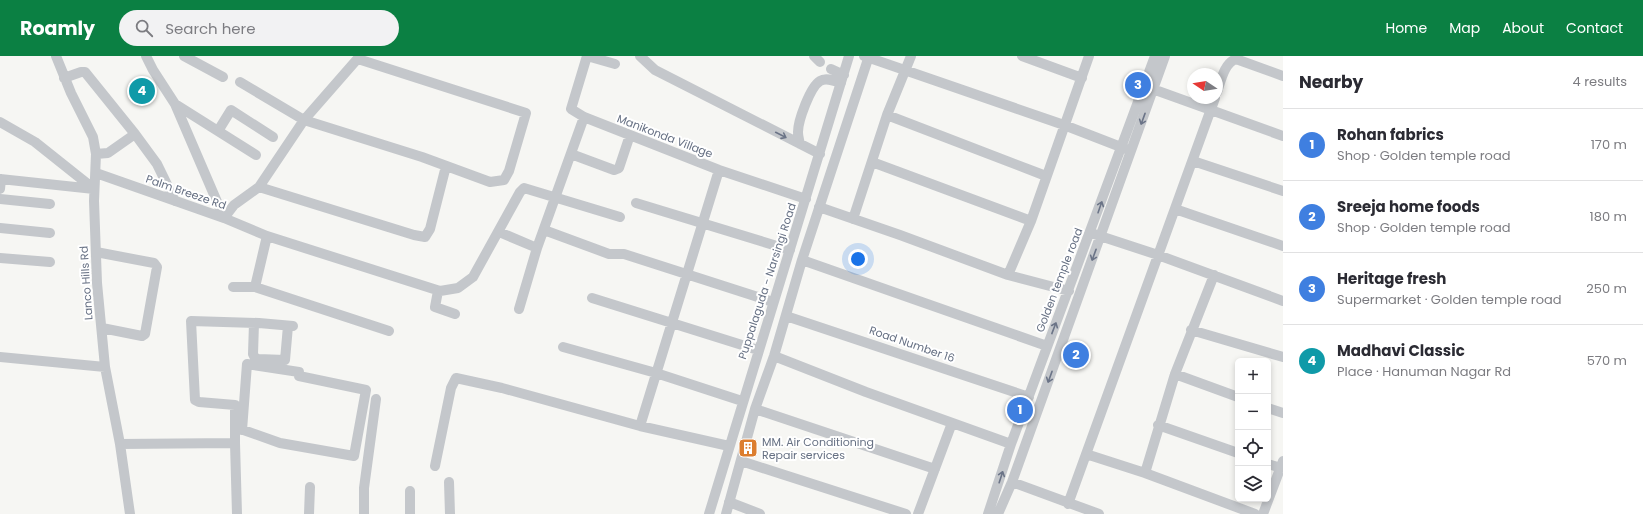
<!DOCTYPE html>
<html lang="en">
<head>
<meta charset="utf-8">
<style>
	body { margin:0; font-family:Poppins,sans-serif; background:#f2f2f3; color:#2b2b33 }
	.controls { position:absolute; right:12px; bottom:12px; display:grid; overflow:hidden; border-radius:6px; box-shadow:0 2px 6px #0003 }
	.controls button { width:36px; height:36px; display:grid; place-items:center; padding:0; border:0; border-bottom:1px solid #e1e1e2; background:#fff; color:#2b2b33; font:20px sans-serif }
	.compass { position:absolute; left:1187px; top:12px; width:36px; height:36px; border-radius:50%; background:#fff; box-shadow:0 2px 6px #0003; rotate:282deg }
	.you { position:absolute; left:858px; top:203px; width:14px; height:14px; margin:-10px; border:3px solid #fff; border-radius:50%; background:#1a73e8; box-shadow:0 0 0 6px #1a73e833 }
	.badge { display:grid; place-items:center; width:26px; height:26px; border-radius:50%; background:#0b8043; color:#fff; font-size:13px; font-weight:700 }
	.pin { position:absolute; translate:-50% -50%; border:2px solid #fff; box-shadow:0 1px 4px #0006 }
	.list { margin:0; padding:0; list-style:none }
	h2 { display:flex; justify-content:space-between; align-items:center; height:52px; margin:0; padding:0 16px; font-size:17px }
	h2 small { font-size:13px; font-weight:400; color:#7c7c81 }
	.list li { display:grid; grid-template-columns:26px 1fr auto; gap:12px; align-items:center; box-sizing:border-box; height:72px; padding:0 16px; border-top:1px solid #e1e1e2 }
	.list b { display:block; font-size:15px; white-space:nowrap }
	.list p { margin:0; font-size:13px; white-space:nowrap; color:#7c7c81 }
	.list em { font-size:13px; font-style:normal; color:#7c7c81 }
	.icon { flex:none; width:22px; height:22px; fill:none; stroke:currentColor; stroke-width:2; stroke-linecap:round; stroke-linejoin:round }
	.map { position:relative; flex:none; width:1283px; height:458px; overflow:hidden }
	header { display:flex; align-items:center; gap:24px; box-sizing:border-box; height:56px; padding:0 20px; background:#0b8043; color:#fff }
	header strong { font-size:19px }
	nav { display:flex; gap:22px; margin-inline-start:auto; font-size:14px }
	.search { width:280px; height:36px; background:#f2f2f3; display:flex; align-items:center; gap:10px; box-sizing:border-box; padding:0 14px; border-radius:22px; color:#7c7c81; font-size:15px }
	main { display:flex }
	aside { flex:1; background:#fff }
	.map>svg:first-child { display:block }
	.lines { fill:none; stroke-linecap:round; stroke-linejoin:round }
	.minor { stroke:#c4c7cb; stroke-width:10 }
	.oneway { stroke:#6b7487 }
	.labels { text-anchor:middle; stroke-width:4; stroke-linejoin:round; paint-order:stroke }
	.street-label { font-size:11px; fill:#667083; stroke:#fff }
	.poi-label { font-size:11px; fill:#667083; stroke:#fff; text-anchor:start }
</style>
</head>
<body>
<header>
<strong>Roamly</strong>
<div class="search"><svg class="icon" aria-label="search" viewBox="0 0 24 24"><circle cx="10" cy="10" r="6"/><path d="M15 15l6 6"/></svg>Search here</div>
<nav><a>Home</a><a>Map</a><a>About</a><a>Contact</a></nav>
</header>
<main>
<div class="map">
<svg width="1283" height="458" viewBox="0 0 1283 458">
	<rect width="100%" height="100%" fill="#f6f6f3"/>
	<g class="lines">
		<path class="minor" d="M56,0L71,37L93,81L96,98L94,145L97,227L105,311L120,388L130,458
			M146,0L153,14L175,48L224,162L234,149L259,131L304,64L360,0
			M184,0L223,21
			M640,0L655,14L820,98
			M814,0L820,6
			M864,0L1064,69L1126,93
			M869,0L802,204L1047,290
			M1022,0L1082,22
			M615,8L587,0L571,53L584,61L719,114L806,143
			M831,13L844,19
			M64,22L81,16H85L135,78
			M240,26L304,64L422,101L490,126L504,124L509,115L526,57L358,3
			M1147,31L1283,80
			M1217,36C1221,25 1224,7 1236,3L1283,20
			M175,48L256,99
			M887,59L1046,120
			M0,66L35,86L94,133
			M218,75L231,54L273,81
			M800,88C799,84 798,80 798,76C798,65 810,31 820,25C826,21 835,25 841,27
			M96,98L108,97L135,78L157,108L175,145
			M571,98L614,114L619,112L630,79
			M1193,105L1283,135
			M872,106L1031,165
			M96,117L224,162L267,180L440,235L458,232L473,221L520,136L524,132L620,161
			M0,123L94,133
			M259,131L414,179L425,181L430,173L446,110
			M0,133L1,123
			M0,143L50,148
			M636,147L790,194
			M819,151L900,179L1008,219L1069,235
			M1175,153L1283,190
			M853,163L887,59L911,0
			M0,172L50,177
			M544,174L609,198H624L773,246
			M499,176L537,192
			M1094,178L1158,199L1283,245
			M96,196L154,207L157,211L145,278L142,280L102,272
			M0,202L50,206
			M1008,219L1031,165L1089,0
			M233,231H255L389,275
			M255,231L267,180
			M438,235L435,251L455,258
			M592,242L758,294
			M519,253L537,192L584,61
			M786,260L1029,341
			M254,267L253,298L255,302L258,303L285,304L288,270
			M1191,274L1283,301
			M563,291L656,317L742,345
			M774,300L866,336L1011,388
			M0,301L105,311
			M1175,318L1238,341
			M1268,352L1283,357
			M755,353L935,413
			M1158,369L1238,397
			M640,370L719,114
			M235,371L280,387L354,400L366,334L299,320V316L247,308L242,374
			M235,387L237,458
			M120,388L235,387V349L199,346L195,344L191,265L259,267L293,270
			M1086,398L1145,417L1255,458
			M741,405L906,458
			M1268,408L1281,412
			M435,410L451,332L456,322L502,332L640,370L729,390
			M1145,417L1175,318L1214,219
			M449,426L450,458
			M1012,426L1099,458
			M410,435V458
			M729,446L760,458
			M1068,448L1215,42
			M309,458L310,431
			M364,458V432L376,343
			M709,458L849,0
			M726,458L755,353L774,300L802,204
			M918,458L952,367
			M988,458L1011,388L1155,0
			M998,458L1012,426L1165,0
			M1263,458L1283,405"/>
	</g>
	<defs><path id="oneway-shaft" d="M-6 0H5M1.5-3L5.5 0L1.5 3" fill="none" stroke-width="1.6" stroke-linecap="round" stroke-linejoin="round"/></defs>
	<g class="oneway">
		<use href="#oneway-shaft" transform="translate(1143 63) rotate(110)"/>
		<use href="#oneway-shaft" transform="translate(781 79) rotate(27)"/>
		<use href="#oneway-shaft" transform="translate(1100 151) rotate(-71)"/>
		<use href="#oneway-shaft" transform="translate(1094 199) rotate(110)"/>
		<use href="#oneway-shaft" transform="translate(1054 272) rotate(-69)"/>
		<use href="#oneway-shaft" transform="translate(1050 321) rotate(110)"/>
		<use href="#oneway-shaft" transform="translate(1001 421) rotate(-72)"/>
	</g>
	<defs>
		<g id="building-square" transform="scale(1)"><rect x="-9" y="-9" width="18" height="18" rx="4" fill="#dc7d2e" stroke="#fff"/><path d="M-4-6H4V6H1V3H-1V6H-4ZM-2.5-4.3h1.7v1.8h-1.7ZM.8-4.3h1.7v1.8H.8ZM-2.5-1h1.7V.8h-1.7ZM.8-1h1.7V.8H.8Z" fill="#fff"/></g>
	</defs>
	<g fill-rule="evenodd">
		<use href="#building-square" x="748" y="392"/>
	</g>
	<g class="labels">
		<g class="street-label">
			<text transform="translate(665 80) rotate(21)" y="4">Manikonda Village</text>
			<text transform="translate(186 136) rotate(19)" y="4">Palm Breeze Rd</text>
			<text transform="translate(1059 224) rotate(-69)" y="4">Golden temple road</text>
			<text transform="translate(767 225) rotate(-72)" y="4">Puppalaguda - Narsingi Road</text>
			<text transform="translate(86 227) rotate(-94)" y="4">Lanco Hills Rd</text>
			<text transform="translate(912 288) rotate(19)" y="4">Road Number 16</text>
		</g>
		<g class="poi-label">
			<text x="762" y="390">MM. Air Conditioning<tspan x="762" dy="13">Repair services</tspan></text>
		</g>
	</g>
</svg>
<div class="controls">
<button>+</button>
<button>−</button>
<button><svg class="icon" aria-label="locate" viewBox="0 0 24 24"><circle cx="12" cy="12" r="6"/><path d="M12 2v4M12 18v4M2 12h4M18 12h4"/></svg></button>
<button><svg class="icon" aria-label="layers" viewBox="0 0 24 24"><path d="M12 4l9 5-9 5-9-5zM3 14l9 5 9-5"/></svg></button>
</div>
<svg class="compass" viewBox="-18 -18 36 36"><path d="M0-13l5 13h-10z" fill="#e53935"/><path d="M0 13l5-13h-10z" fill="#7c7c81"/></svg>
<div class="you"></div>
<div class="pin badge" style="left:1020px;top:354px;background:#3f7fe0">1</div>
<div class="pin badge" style="left:1076px;top:299px;background:#3f7fe0">2</div>
<div class="pin badge" style="left:1138px;top:29px;background:#3f7fe0">3</div>
<div class="pin badge" style="left:142px;top:35px;background:#0f9aa8">4</div>
</div>
<aside>
<h2>Nearby<small>4 results</small></h2>
<ul class="list">
<li><span class="badge" style="background:#3f7fe0">1</span><div><b>Rohan fabrics</b><p>Shop · Golden temple road</p></div><em>170 m</em></li>
<li><span class="badge" style="background:#3f7fe0">2</span><div><b>Sreeja home foods</b><p>Shop · Golden temple road</p></div><em>180 m</em></li>
<li><span class="badge" style="background:#3f7fe0">3</span><div><b>Heritage fresh</b><p>Supermarket · Golden temple road</p></div><em>250 m</em></li>
<li><span class="badge" style="background:#0f9aa8">4</span><div><b>Madhavi Classic</b><p>Place · Hanuman Nagar Rd</p></div><em>570 m</em></li>
</ul>
</aside>
</main>
</body>
</html>
